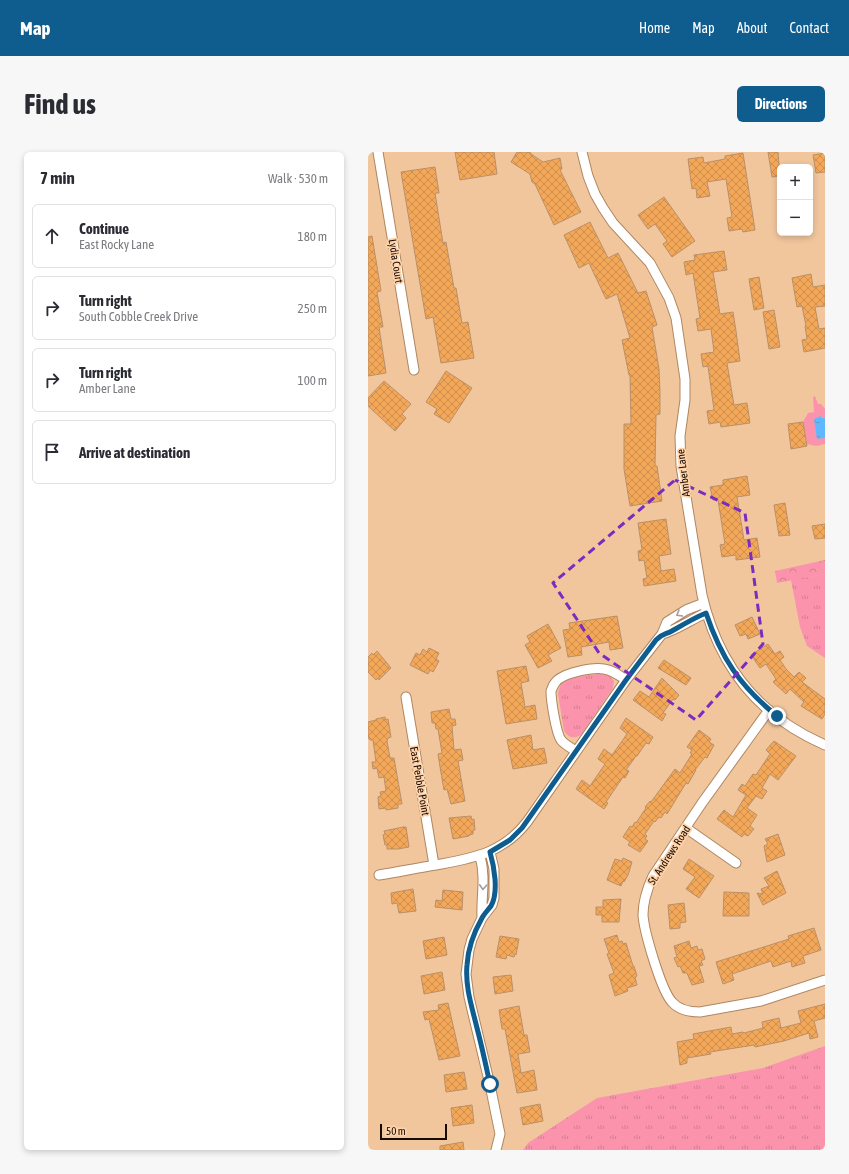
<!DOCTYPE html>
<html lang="en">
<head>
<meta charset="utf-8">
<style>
	body { margin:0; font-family:"Asap Condensed",sans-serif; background:#f7f7f7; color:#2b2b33 }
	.controls { position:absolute; right:12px; top:12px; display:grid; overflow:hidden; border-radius:6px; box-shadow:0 2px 6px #0003 }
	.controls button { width:36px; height:36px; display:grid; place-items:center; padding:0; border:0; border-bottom:1px solid #e1e1e2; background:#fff; color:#2b2b33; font:20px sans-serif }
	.scale { position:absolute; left:12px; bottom:10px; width:67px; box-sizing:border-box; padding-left:4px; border:2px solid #180a00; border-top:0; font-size:11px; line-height:14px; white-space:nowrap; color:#180a00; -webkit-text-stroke:3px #fed3aa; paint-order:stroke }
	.stop { position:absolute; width:12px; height:12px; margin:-9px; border:3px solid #0f5c8f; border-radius:50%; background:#fff }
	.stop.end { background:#0f5c8f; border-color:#fff; box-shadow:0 1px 4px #0008 }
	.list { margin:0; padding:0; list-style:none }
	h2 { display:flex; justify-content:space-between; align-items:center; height:52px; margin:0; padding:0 16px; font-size:17px }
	h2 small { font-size:13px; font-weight:400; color:#7c7c81 }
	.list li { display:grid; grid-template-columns:26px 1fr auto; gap:12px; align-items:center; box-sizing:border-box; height:64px; margin:0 8px 8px; padding:0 8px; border:1px solid #e1e1e2; border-radius:6px }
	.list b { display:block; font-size:15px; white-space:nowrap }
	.list p { margin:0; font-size:13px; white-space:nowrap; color:#7c7c81 }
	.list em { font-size:13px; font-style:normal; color:#7c7c81 }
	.icon { flex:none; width:22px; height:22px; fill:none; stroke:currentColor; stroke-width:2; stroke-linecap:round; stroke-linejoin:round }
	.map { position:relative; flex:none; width:457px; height:998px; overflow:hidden; border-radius:6px }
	header { display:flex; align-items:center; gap:24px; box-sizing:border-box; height:56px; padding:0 20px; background:#0f5c8f; color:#fff }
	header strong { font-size:19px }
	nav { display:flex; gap:22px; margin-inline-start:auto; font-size:14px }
	.intro { display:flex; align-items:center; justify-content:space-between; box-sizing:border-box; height:96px; padding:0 24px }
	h1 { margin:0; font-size:28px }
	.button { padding:10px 18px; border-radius:6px; background:#0f5c8f; color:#fff; font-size:14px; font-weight:700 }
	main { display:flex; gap:24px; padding:0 24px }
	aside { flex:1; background:#fff; border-radius:6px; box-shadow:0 2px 6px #0003 }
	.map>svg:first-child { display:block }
	.grass { fill:url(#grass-tufts) }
	.forest { fill:url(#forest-crowns) }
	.garden { fill:#fb93ac }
	.water { fill:url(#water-ripples) }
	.building { fill:url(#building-cross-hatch); stroke:#b99069 }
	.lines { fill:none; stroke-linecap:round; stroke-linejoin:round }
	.street-casing { stroke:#af8660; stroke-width:11 }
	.street { stroke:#fff; stroke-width:9 }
	.oneway { stroke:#a39d99 }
	.route { stroke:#0f5c8f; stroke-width:5 }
	.marked { fill:none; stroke:#7b2cbf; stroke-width:3; stroke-dasharray:8 5; stroke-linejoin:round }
	.labels { text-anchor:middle; stroke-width:3.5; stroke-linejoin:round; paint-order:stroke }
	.street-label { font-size:11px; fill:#180a00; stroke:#fed3aa }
</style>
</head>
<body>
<header>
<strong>Map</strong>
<nav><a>Home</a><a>Map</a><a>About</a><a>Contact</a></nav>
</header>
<div class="intro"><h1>Find us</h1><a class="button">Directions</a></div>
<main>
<aside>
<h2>7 min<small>Walk · 530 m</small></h2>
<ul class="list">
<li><svg class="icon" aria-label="ahead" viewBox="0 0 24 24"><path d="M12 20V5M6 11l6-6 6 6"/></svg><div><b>Continue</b><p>East Rocky Lane</p></div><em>180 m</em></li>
<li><svg class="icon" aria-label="right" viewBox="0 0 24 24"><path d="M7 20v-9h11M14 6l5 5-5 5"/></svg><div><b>Turn right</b><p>South Cobble Creek Drive</p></div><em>250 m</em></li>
<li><svg class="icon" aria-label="right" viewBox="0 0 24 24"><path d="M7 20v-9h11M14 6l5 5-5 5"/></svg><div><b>Turn right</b><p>Amber Lane</p></div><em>100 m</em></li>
<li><svg class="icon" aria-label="arrive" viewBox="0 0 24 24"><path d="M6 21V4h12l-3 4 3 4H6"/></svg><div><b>Arrive at destination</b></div></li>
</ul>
</aside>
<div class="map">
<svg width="457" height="998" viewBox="0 0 457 998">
	<defs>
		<pattern id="grass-tufts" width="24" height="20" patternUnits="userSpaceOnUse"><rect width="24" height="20" fill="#fb93ac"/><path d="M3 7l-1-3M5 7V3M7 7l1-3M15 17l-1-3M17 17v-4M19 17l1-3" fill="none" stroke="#d67d92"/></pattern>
		<pattern id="forest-crowns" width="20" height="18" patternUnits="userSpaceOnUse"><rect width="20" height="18" fill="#fb93ac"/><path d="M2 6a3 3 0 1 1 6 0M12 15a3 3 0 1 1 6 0" fill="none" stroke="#d67d92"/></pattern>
		<pattern id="water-ripples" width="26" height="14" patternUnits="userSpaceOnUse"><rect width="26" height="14" fill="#61b8fc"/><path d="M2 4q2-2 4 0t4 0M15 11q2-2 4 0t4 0" fill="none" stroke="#549dd6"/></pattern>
		<pattern id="building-cross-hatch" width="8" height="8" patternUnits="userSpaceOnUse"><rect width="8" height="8" fill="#f3a759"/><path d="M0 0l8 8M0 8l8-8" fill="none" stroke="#d08e4c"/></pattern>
	</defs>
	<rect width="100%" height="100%" fill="#f1c69d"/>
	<path class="grass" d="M457,422V506L439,494L432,475L423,428Z
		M230,522C237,522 242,523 246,529L245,536L213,583C205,587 201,586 196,579L190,542C190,538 192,533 195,530C200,525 222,523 230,522Z
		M457,894V998H155L160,991L229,946L395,916Z"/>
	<path class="forest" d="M457,408V422L409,431L407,419Z"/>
	<path class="garden" d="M447,244L450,252H453L457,257V292L448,294L439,292L435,270L440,261L446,260L445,245Z"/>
	<path class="water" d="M453,264V266H457V286L449,287L446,267Z"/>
	<path class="building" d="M87,0H126L129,22L92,28Z
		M149,0H162L163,2L175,10L192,6L194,17L192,18L213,60L186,73L167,32L164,30L162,22L143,10Z
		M400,0H410L412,24L404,25Z
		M375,1L387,78L375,80L374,77L361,79L359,66L364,65L358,27L339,30L342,44L329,46L328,36L324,37L320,7L335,5L336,11L357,7V4Z
		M457,1V20L448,21L445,3Z
		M67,15L71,41H67L75,91L78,90L86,136H88L94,171L100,170L106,206L73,211L65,165L58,167L33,20Z
		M296,45L327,89L304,105L295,92L299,89L287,72L280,77L270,63Z
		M222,70L240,106L250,101L270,141L278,139L289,173L284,175L291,217L292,240V262L288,263L287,314H289L294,349L262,354L256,317V272H263L262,223H261L254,188L262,186L249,142L238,147L221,111L211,116L196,83Z
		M4,84L13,139L9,140L15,175H11L18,221L0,224V85Z
		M356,99L359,118L345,120L352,162L365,160L368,179L372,209L359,211L366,253L379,251L382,271L353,275L352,270L341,272L339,259L346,258L340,214L335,215L333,202L346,200L343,177L330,179L328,167L332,166L325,121L318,123L316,110L327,108L326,103Z
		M443,122L445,135L457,133V154L447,155L451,177L457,176V196L436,200L434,188L439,187L437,174H438L434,154L429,155L424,126Z
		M391,125L396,156L386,158L381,127Z
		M406,158L412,195L401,197L395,160Z
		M78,219L104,236L81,271L66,262L69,257L58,250Z
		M16,229L43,252L34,262L38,266L27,279L0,254V246Z
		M435,270L439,294L423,297L420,272Z
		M379,324L382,343L369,345L376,388L389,386L392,405L368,408V403L354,405L352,393L357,392L350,348H345L342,335L355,333V328Z
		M417,351L422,383L411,384L406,353Z
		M298,367L303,402L291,404L293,419L306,417L308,429L276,434L275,427L279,426L276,408L271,409L270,399L274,398L270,371Z
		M457,372V386L447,387L444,374Z
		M249,464L255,496L242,498L241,490L213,495L214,503L200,505L195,478L202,477L201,471Z
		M384,465L392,482L380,487L378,482L372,484L367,473Z
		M180,472L193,496L180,503L184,509L170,516L157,493L162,490L159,484Z
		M400,492L407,502L412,499L416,505L412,508L418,517L426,525L431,520L438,526L434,530L457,547V562L454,567L433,554L436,550L422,537L418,542L405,530L408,527L398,512L392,516L383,503Z
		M61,496L71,501L68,507L71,509L65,520L62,518L60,522L42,513L48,501L52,503L55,497L59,500Z
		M9,499L23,516L11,528L10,526L8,528L0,520V505L4,501L5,503Z
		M296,508L323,526L318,533L290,516Z
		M158,514L161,529L153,531L157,555L167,553L169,567L138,572L129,519Z
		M294,526L311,543L307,548L305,547L295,561L298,562L294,569L265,548L272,539L281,545Z
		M81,557L83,567H87L88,573L84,574L86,598L93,597L95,608L90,609L97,649L83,652L79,637L76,638L73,621L70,602L74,601L70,577H68L67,571H64L63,560Z
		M17,565L18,568L20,567L23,585L20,586L19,589L22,606H26L34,652H30V656L18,658V656L11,657L10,645L13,644L12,640L18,639L16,625L11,626L9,616L5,617L4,610H8L5,588H2L1,586H0V570L8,568V567Z
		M258,566L285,585L281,592L278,591L269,604H268L258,618L261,619L257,626L255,625L238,650L240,651L236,657L208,637L214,628L222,634L237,612L230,607L236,597L244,603L259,582L252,576Z
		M331,578L343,587L341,590L346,593L339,606L337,605L327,618H328L320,632L318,631L299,662L297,660L293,666L291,665L287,670L286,669L277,682L279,684L277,687L280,689L272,700L260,693L262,690L255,685L262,674L264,675L267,670L268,671L278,656L277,655L282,649L283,650L307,617L312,621L324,602L322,601L324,598L319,595Z
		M163,583L165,598L176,596L179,611L145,617L139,588Z
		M406,589L428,604L410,628L402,622L394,636L399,639L394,647L388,644L379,656L389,663L382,674L386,677L380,684L376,682L374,685L349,667L356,658L365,665L378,643L370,638L374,632L377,634L385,622L388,623L402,602L398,598Z
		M103,664L104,668L106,667L107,678H105V682L101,683V684L85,687L81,666Z
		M35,675H38L41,695L30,697H19V693H17L15,683L17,682L16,679Z
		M410,682L417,703L399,710L396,694L400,692L397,687Z
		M255,706L264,710L260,723L256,730L255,729L253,734L239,728L247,707L254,709Z
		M321,707L346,724L331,746L318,737L327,725L315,717Z
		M409,719L418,741L395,753L389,741L395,742L393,737L401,734L396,726Z
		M45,737L48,759L31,761L29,751L24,752L23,741Z
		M75,738L95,740L94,758L67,755L68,748L74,749Z
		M356,740L381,741V764H355Z
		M253,747L251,770H234V763H228V755H235V748Z
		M316,751L318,770L312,771V776L302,777L300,753Z
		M446,776L453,798L435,804L437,811L424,815L423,809L405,815L403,809L364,822L366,828L355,832L348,810L421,787L420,784Z
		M249,783L251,790L254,789L255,792L258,791L265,814H266L269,824L267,825L269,833L259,836L260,839L247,844L241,823L246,821L239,802L241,801L236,787Z
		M132,784L151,787L148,803L147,802L146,805L139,803L138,807L128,805Z
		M76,785L79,803L58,807L55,789Z
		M321,789L323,796L329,794L330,798L334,797L337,807L333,809L335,813L331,814L336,830L324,833L319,821H315L312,814L310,815L306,806L309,805L306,794Z
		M74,820L77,838L56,842L53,824Z
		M143,823L145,839L127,842L125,825Z
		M80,851L92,904L71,908L61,867L57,868L55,860L71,858L70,853Z
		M457,852V866L446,869L450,885L442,887L441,881L416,889L387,895L386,893L342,900L343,902L319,906V911L312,913L309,890L326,887L325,882L363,875L364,882L375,880L376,881L395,876L394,870L411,866L413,876L433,871L430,859Z
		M151,854L156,883H159L162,900L150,902L153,921L166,918L169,938L149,941L137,877H134L131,858Z
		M96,920L99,937L78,940L76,923Z
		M172,952L175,969L155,973L152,956Z
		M104,953L106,971L85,974L83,956Z
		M95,990L96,998H72V994Z"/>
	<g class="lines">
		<g class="street-casing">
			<path id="street" d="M10,0L46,218
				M214,0L220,24L227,42L235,56L245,71L282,111L301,146L308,166L317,227V248L312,284L313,314L334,443C350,513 390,564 457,593
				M294,482C307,479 324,467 338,461
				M38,545L66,713
				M401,558L334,651L285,724C279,737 275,749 275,763C276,779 293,838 304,850C311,858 321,860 332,860L393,849L457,828
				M208,599C203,596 196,592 193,588C188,581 183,548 183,539C184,537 185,533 187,531C193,521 225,515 236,517C244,518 251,523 258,528
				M318,676L368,711
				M122,700L126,717V746L124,753L114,766L104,787L101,798L98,822L101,845L122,933L132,982L128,998
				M112,704C118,726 113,744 114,766
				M11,723C30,720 49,716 68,713C105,706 134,702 159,670L258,528L294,482L299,470L318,458L336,451"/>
		</g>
		<use href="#street" class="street"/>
	</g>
	<defs><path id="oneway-chevron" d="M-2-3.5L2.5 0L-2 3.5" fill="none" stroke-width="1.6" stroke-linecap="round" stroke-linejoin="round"/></defs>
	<g class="oneway">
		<use href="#oneway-chevron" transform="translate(311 462) rotate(150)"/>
		<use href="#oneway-chevron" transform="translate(115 735) rotate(93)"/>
	</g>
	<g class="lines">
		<path class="route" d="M122,932C118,914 114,895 109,876C104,855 97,835 99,813C100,797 106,780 114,766C116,762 120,758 123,754C131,740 126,714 122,700L142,688L154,676L258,528L288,488C295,481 297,483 304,479C316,472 326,466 338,461C353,506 372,534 409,564"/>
	</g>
	<path class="marked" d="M307,328L377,361L395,492L328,568L231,501L185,431Z"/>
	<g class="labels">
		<g class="street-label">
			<text transform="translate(28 109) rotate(81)" y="4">Lydia Court</text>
			<text transform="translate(315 321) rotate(-97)" y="4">Amber Lane</text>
			<text transform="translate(52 629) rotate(80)" y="4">East Pebble Point</text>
			<text transform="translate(301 703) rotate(-57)" y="4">St. Andrews Road</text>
		</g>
	</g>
</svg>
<div class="controls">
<button>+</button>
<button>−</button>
</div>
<div class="scale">50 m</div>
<div class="stop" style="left:122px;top:932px"></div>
<div class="stop end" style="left:409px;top:564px"></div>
</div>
</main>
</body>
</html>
